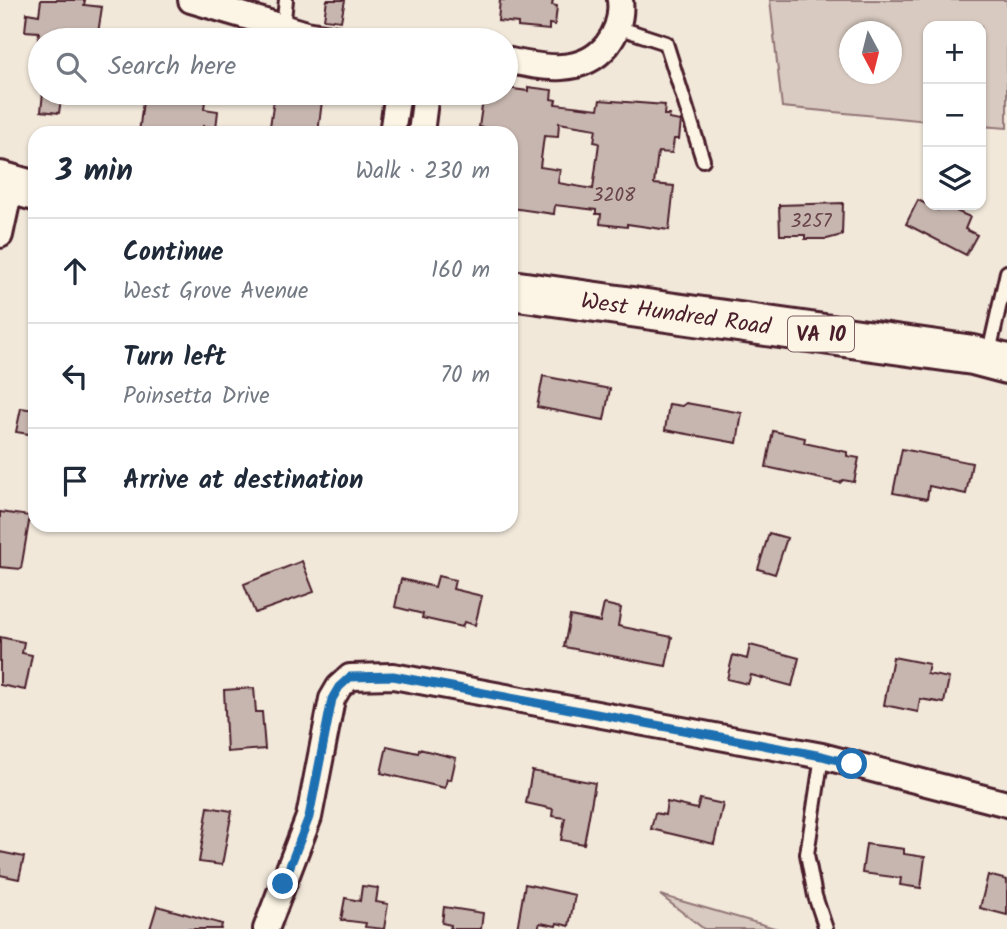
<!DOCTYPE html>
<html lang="en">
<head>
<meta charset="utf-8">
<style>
	body { margin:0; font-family:Kalam,sans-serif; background:#f2f2f3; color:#1f2937 }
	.controls { position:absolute; right:21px; top:21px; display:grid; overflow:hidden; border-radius:14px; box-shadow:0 2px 5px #0004 }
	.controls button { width:63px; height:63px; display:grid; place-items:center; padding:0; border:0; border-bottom:2px solid #e0e1e3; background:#fff; color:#1f2937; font:35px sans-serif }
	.compass { position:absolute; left:839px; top:21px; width:63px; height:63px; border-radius:50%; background:#fff; box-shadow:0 2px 5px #0004; rotate:173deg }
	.stop { position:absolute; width:21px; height:21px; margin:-16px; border:5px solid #1f6fb2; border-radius:50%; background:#fff }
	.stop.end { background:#1f6fb2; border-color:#fff; box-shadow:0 2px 7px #0008 }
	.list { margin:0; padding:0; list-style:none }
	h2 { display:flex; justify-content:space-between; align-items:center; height:91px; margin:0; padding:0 28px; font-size:30px }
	h2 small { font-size:23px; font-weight:400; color:#747a83 }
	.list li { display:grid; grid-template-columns:46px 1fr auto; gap:21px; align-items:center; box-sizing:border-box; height:105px; padding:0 28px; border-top:2px solid #e0e1e3 }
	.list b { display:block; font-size:26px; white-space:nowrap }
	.list p { margin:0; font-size:23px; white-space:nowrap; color:#747a83 }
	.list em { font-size:23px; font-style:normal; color:#747a83 }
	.icon { flex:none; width:38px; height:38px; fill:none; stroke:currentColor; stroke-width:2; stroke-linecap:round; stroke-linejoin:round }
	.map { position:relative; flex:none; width:1007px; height:929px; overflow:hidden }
	.search { position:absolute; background:#fff; box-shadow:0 2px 5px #0004; left:28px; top:28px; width:490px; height:77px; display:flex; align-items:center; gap:18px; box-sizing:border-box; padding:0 24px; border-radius:38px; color:#747a83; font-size:26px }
	.panel { position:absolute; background:#fff; box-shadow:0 2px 5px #0004; left:28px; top:126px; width:490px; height:406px; border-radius:21px }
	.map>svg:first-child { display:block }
	.green { fill:#d8cac0; stroke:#917476; stroke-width:2; fill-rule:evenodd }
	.building { fill:#c7b6af; stroke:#4a1f2b; stroke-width:2; fill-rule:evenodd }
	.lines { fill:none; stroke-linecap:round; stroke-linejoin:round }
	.service-casing { stroke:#4a1f2b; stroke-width:18 }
	.minor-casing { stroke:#4a1f2b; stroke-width:30 }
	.primary-casing { stroke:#4a1f2b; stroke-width:44 }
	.service { stroke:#fcf5e5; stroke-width:12 }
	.minor { stroke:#fcf5e5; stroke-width:24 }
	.primary { stroke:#fcf5e5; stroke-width:38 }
	.route { stroke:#1f6fb2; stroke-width:9 }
	.labels { text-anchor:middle; stroke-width:5; stroke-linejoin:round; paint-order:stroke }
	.number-label { font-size:19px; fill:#69454c }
	.shield { fill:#fcf5e5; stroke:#7f5f63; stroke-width:2 }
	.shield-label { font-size:21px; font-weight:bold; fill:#4a1f2b }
	.street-label { font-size:23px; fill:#4a1f2b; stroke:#fcf5e5 }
</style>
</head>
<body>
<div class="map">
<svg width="1007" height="929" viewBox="0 0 1007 929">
	<rect width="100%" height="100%" fill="#f1e8da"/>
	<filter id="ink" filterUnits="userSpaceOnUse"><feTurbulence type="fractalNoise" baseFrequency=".0143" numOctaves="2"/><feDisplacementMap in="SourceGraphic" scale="14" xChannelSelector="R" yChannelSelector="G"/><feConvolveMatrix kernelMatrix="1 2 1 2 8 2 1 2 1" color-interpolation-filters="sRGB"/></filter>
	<g filter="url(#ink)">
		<path class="green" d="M770,0H1007V128L981,126V26H928V121L782,107ZM850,32H892V74H850Z
			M660,895L778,929H704Z"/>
		<path class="building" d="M41,0H85L84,5L102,7L97,40H38L39,32L25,31L27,13L39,15Z
			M327,0H345L341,21L324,19Z
			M500,0H553L552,5L557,6L555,25L549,24V30L518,27V23L498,21Z
			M528,87L552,90L551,99L556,100L555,104L598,109L600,100L665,105L664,115H670L669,119L681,121L679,139H674L672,153L658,152L654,184L674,186L669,230L627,224V227L600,224L601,214H596V210L555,205L554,214L511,208V133H497L498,129L479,127L484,93H506V88L528,91ZM559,123L596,129L594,142L599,143L593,189L558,183L560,170L540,167L544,136L558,137Z
			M43,93H62L59,113L41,111Z
			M149,93H206L204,109L218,111L216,128L203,126L202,133H139L143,101L148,102Z
			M275,93H323L318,133H269Z
			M918,200L938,210L941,205H953L956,211L970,217L965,229L977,235L966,255L906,224Z
			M843,203L842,235L827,239H805V235H780L779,205Z
			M543,376L610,389L604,420L537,407Z
			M686,403L742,413L737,443L665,430L669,404L682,406Z
			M21,408L35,410V435L16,432Z
			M773,431L805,438L804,443L847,452V456L859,458L854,482L843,480L840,483L766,467Z
			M902,449L972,463L966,494L929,486L927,499L893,493Z
			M0,512L30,516L21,569L0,567Z
			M769,533L787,538L775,574L758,569Z
			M302,561L314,592L255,613L244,584Z
			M438,576L455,580L453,589L482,596L475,625L464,622L462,627L422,618L423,614L395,607L401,579L435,587Z
			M604,604L621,608L618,626L672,637L666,666L564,647L570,616L600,622Z
			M0,637L24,642L22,653L32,655L25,690L0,685Z
			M750,645L799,658L792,686L751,675L748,684L727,679L733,655L747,659Z
			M893,657L929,664L927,674L949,678L944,703L920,699L918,712L884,705Z
			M254,688L256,712H262L265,749L227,752L224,690Z
			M387,746L418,753L419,749L456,758L451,780L447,779L445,788L381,773Z
			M532,771L595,783L584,844L561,840L565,818L552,816L553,809L526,803Z
			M700,799L723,804L714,844L651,829L655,813L665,815L667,802L697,809Z
			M208,807L232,811L222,865L199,862Z
			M866,844L904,849V854L925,857L921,888L900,885L901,878L862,873Z
			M0,852L24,857L19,879L0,875Z
			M988,875L1007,880V915L980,908Z
			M525,884L575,895L569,926L557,923L556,926L540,923L538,929H517Z
			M362,886L378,888L376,902L388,904L384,929L365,927L366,923L341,920L345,898L360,901Z
			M157,906L222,924L221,929H150Z
			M444,907L483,913L481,929H450L451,925L442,923Z"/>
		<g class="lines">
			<g class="service-casing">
				<path id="service" d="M617,27L666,43L703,160
					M283,28L286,0
					M988,357L1007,272
					M822,756L807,854L815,896L826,929"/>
			</g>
			<g class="minor-casing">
				<path id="minor" d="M191,0L306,34L342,40
					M506,60C540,67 581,77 607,45C617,32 622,17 620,0
					M392,133L398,93
					M421,133L426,93
					M0,235L11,184
					M266,929L309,817L332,699L339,687L350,677L393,676L822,756L1007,804"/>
			</g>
			<g class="primary-casing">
				<path id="primary" d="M0,181L35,191
					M511,290L973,355L1007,364"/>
			</g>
			<use href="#service" class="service"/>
			<use href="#minor" class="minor"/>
			<use href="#primary" class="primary"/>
		</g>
	</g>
	<g class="lines" filter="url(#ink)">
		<path class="route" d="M283,884L309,817L332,699L339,687L350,677L393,676L822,756L852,764"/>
	</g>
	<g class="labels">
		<g class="number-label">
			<text x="614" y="201">3208</text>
			<text x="811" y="227">3257</text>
		</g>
		<rect class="shield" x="788" y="316.5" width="66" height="35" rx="5"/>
		<g class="shield-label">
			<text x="821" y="341">VA 10</text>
		</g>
		<g class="street-label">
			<text transform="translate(676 313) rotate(8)" y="8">West Hundred Road</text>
		</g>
	</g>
</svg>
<div class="controls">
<button>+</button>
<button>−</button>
<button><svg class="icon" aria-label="layers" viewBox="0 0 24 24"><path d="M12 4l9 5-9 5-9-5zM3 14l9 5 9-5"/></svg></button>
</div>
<svg class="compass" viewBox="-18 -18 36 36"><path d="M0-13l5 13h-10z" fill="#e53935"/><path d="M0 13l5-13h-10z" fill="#747a83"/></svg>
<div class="stop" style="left:852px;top:764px"></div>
<div class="stop end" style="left:283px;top:884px"></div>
<div class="search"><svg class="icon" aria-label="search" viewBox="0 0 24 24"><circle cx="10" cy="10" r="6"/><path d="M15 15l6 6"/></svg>Search here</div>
<section class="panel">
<h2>3 min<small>Walk · 230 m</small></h2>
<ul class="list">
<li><svg class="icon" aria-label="ahead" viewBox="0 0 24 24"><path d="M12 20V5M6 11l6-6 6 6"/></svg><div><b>Continue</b><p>West Grove Avenue</p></div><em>160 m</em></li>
<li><svg class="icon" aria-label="left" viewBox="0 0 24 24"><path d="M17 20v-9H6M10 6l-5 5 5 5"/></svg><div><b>Turn left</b><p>Poinsetta Drive</p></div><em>70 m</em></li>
<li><svg class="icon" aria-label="arrive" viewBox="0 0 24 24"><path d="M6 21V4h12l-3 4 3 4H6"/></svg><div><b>Arrive at destination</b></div></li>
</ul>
</section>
</div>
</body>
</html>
